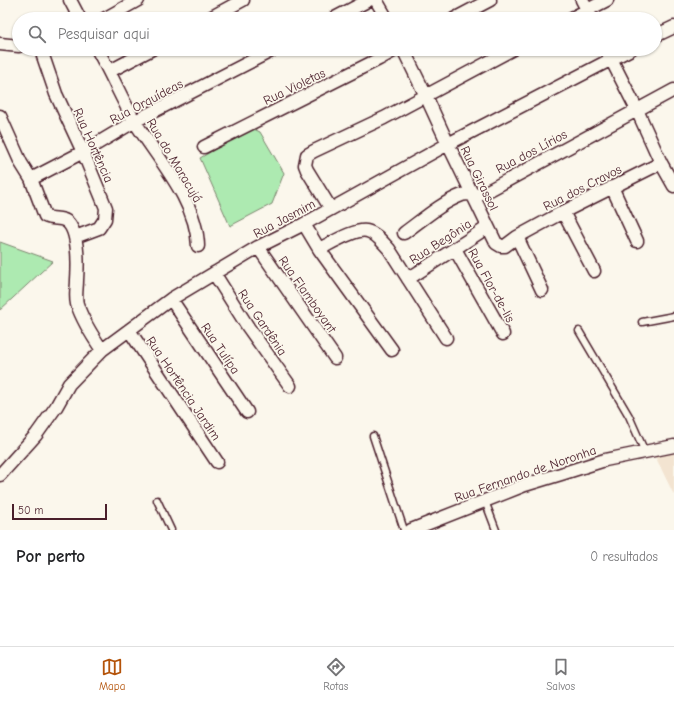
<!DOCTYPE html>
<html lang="pt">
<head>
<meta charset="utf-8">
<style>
	body { margin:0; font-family:"Comic Neue",sans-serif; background:#f2f2f2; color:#202124 }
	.scale { position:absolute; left:12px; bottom:10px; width:95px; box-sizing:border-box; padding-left:4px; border:2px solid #4a1f2b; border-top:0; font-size:11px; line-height:14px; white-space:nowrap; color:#4a1f2b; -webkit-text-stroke:3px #fbf7ec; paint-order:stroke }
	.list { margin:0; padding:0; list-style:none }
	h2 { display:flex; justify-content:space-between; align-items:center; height:52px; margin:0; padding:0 16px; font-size:17px }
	h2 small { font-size:13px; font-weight:400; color:#757577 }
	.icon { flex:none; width:22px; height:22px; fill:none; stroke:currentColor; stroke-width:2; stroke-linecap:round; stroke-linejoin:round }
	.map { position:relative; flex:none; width:674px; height:530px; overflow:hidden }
	.search { position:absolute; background:#fff; box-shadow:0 1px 3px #0004; left:12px; right:12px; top:12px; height:44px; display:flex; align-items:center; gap:10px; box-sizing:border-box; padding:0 14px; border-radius:22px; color:#757577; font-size:15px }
	.sheet { height:116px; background:#fff }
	nav { display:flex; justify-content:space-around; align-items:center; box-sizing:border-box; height:56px; border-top:1px solid #e0e0e0; background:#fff; font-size:11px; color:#757577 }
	nav a { display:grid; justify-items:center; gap:2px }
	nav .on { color:#b45309 }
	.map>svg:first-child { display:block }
	.built { fill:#f3e4d1 }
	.green { fill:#adeab1; stroke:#7c846e }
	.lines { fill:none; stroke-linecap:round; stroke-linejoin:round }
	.lane-casing { stroke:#4a1f2b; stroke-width:9 }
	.street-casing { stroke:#4a1f2b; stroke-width:15 }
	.lane { stroke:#fbf7ec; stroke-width:6 }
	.street { stroke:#fbf7ec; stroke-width:12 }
	.labels { text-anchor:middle; stroke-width:3.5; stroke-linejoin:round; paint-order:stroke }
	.street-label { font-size:13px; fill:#4a1f2b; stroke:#fbf7ec }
</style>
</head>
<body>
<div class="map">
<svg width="674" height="530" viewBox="0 0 674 530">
	<rect width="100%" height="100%" fill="#fbf7ec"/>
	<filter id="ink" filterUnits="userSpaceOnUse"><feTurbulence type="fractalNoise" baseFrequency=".025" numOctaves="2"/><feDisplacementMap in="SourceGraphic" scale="8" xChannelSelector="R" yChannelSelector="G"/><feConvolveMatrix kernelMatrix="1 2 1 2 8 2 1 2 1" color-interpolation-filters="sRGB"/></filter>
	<g filter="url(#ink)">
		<path class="built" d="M674,452V495L655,456Z"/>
		<path class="green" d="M252,128L260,132L284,173L272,204L230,226L200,158Z
			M0,242L53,261L0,310Z"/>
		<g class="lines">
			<g class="lane-casing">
				<path id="lane" d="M642,322L674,316
					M579,331L629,416L645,452
					M373,436L404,530
					M157,500L171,530
					M485,501L496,530"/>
			</g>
			<g class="street-casing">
				<path id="street" d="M70,0L80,19
					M376,0L387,19
					M582,0L592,19
					M104,19L138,0
					M208,19L243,0
					M333,19L369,0
					M454,19L490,0
					M570,19L607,0
					M655,36L674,27
					M0,44L19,46
					M42,49L43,56L56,94L83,152L106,208L105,219L99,228L75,237
					M97,49C111,73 121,98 135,122C158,159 197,201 198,246
					M403,49L426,96L448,144L496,243L501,246H505L517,237L542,290
					M606,49L637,110L661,163L674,186
					M110,71L152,49
					M0,116L21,163L31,179L45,216C52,220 60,217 66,221C79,230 78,265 77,280C77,288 75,296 77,304C82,319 93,337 102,350
					M204,147L379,59L397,49
					M31,179L83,152L135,121L275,49
					M612,187L637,241
					M331,209L307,170L305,165L307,155L314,151L384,118L513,49
					M563,212L594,271
					M304,224L319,249L392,350
					M404,233C422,220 441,203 462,195C470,192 473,198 484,193L674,90
					M517,237L563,212L661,163
					M258,247L335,358
					M319,249C330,244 356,228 367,231C376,233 383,243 389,249L446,338
					M455,249L503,334
					M214,273L248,327L290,386
					M408,279L488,227
					M171,299L247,412
					M129,330L217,462
					M0,475L36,435L56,407L69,384L102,350L171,299L258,247L304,224L448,144L631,49
					M411,530L525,485L561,474L605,460L674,446"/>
			</g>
			<use href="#lane" class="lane"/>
			<use href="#street" class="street"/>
		</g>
	</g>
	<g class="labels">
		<g class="street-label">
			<text transform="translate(294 86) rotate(-26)" y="5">Rua Violetas</text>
			<text transform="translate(146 101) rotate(-28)" y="5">Rua Orquídeas</text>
			<text transform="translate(94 145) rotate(66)" y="5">Rua Hortência</text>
			<text transform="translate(531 151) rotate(-28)" y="5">Rua dos Lírios</text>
			<text transform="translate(175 160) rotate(59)" y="5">Rua do Maracujá</text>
			<text transform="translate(480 178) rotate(64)" y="5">Rua Girassol</text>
			<text transform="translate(582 187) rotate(-27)" y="5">Rua dos Cravos</text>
			<text transform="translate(284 218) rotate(-28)" y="5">Rua Jasmim</text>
			<text transform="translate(440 241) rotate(-33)" y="5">Rua Begônia</text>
			<text transform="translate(492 285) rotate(61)" y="5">Rua Flor-de-lis</text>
			<text transform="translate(308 294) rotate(55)" y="5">Rua Flamboyant</text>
			<text transform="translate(263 322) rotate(56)" y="5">Rua Gardênia</text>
			<text transform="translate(221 348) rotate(56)" y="5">Rua Tulípa</text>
			<text transform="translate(184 388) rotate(56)" y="5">Rua Hortência Jardim</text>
			<text transform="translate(525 473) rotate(-19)" y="5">Rua Fernando de Noronha</text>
		</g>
	</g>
</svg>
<div class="scale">50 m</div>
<div class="search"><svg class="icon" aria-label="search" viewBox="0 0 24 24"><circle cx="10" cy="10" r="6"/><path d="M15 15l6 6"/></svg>Pesquisar aqui</div>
</div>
<section class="sheet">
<h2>Por perto<small>0 resultados</small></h2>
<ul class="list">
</ul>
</section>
<nav>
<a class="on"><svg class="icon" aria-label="map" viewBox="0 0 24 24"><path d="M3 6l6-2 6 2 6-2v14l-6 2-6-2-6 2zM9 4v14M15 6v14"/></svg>Mapa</a>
<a><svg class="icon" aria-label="directions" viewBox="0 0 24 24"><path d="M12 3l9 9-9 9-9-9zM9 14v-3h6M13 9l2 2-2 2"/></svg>Rotas</a>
<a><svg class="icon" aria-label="saved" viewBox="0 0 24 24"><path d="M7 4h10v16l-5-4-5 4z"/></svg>Salvos</a>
</nav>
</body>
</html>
